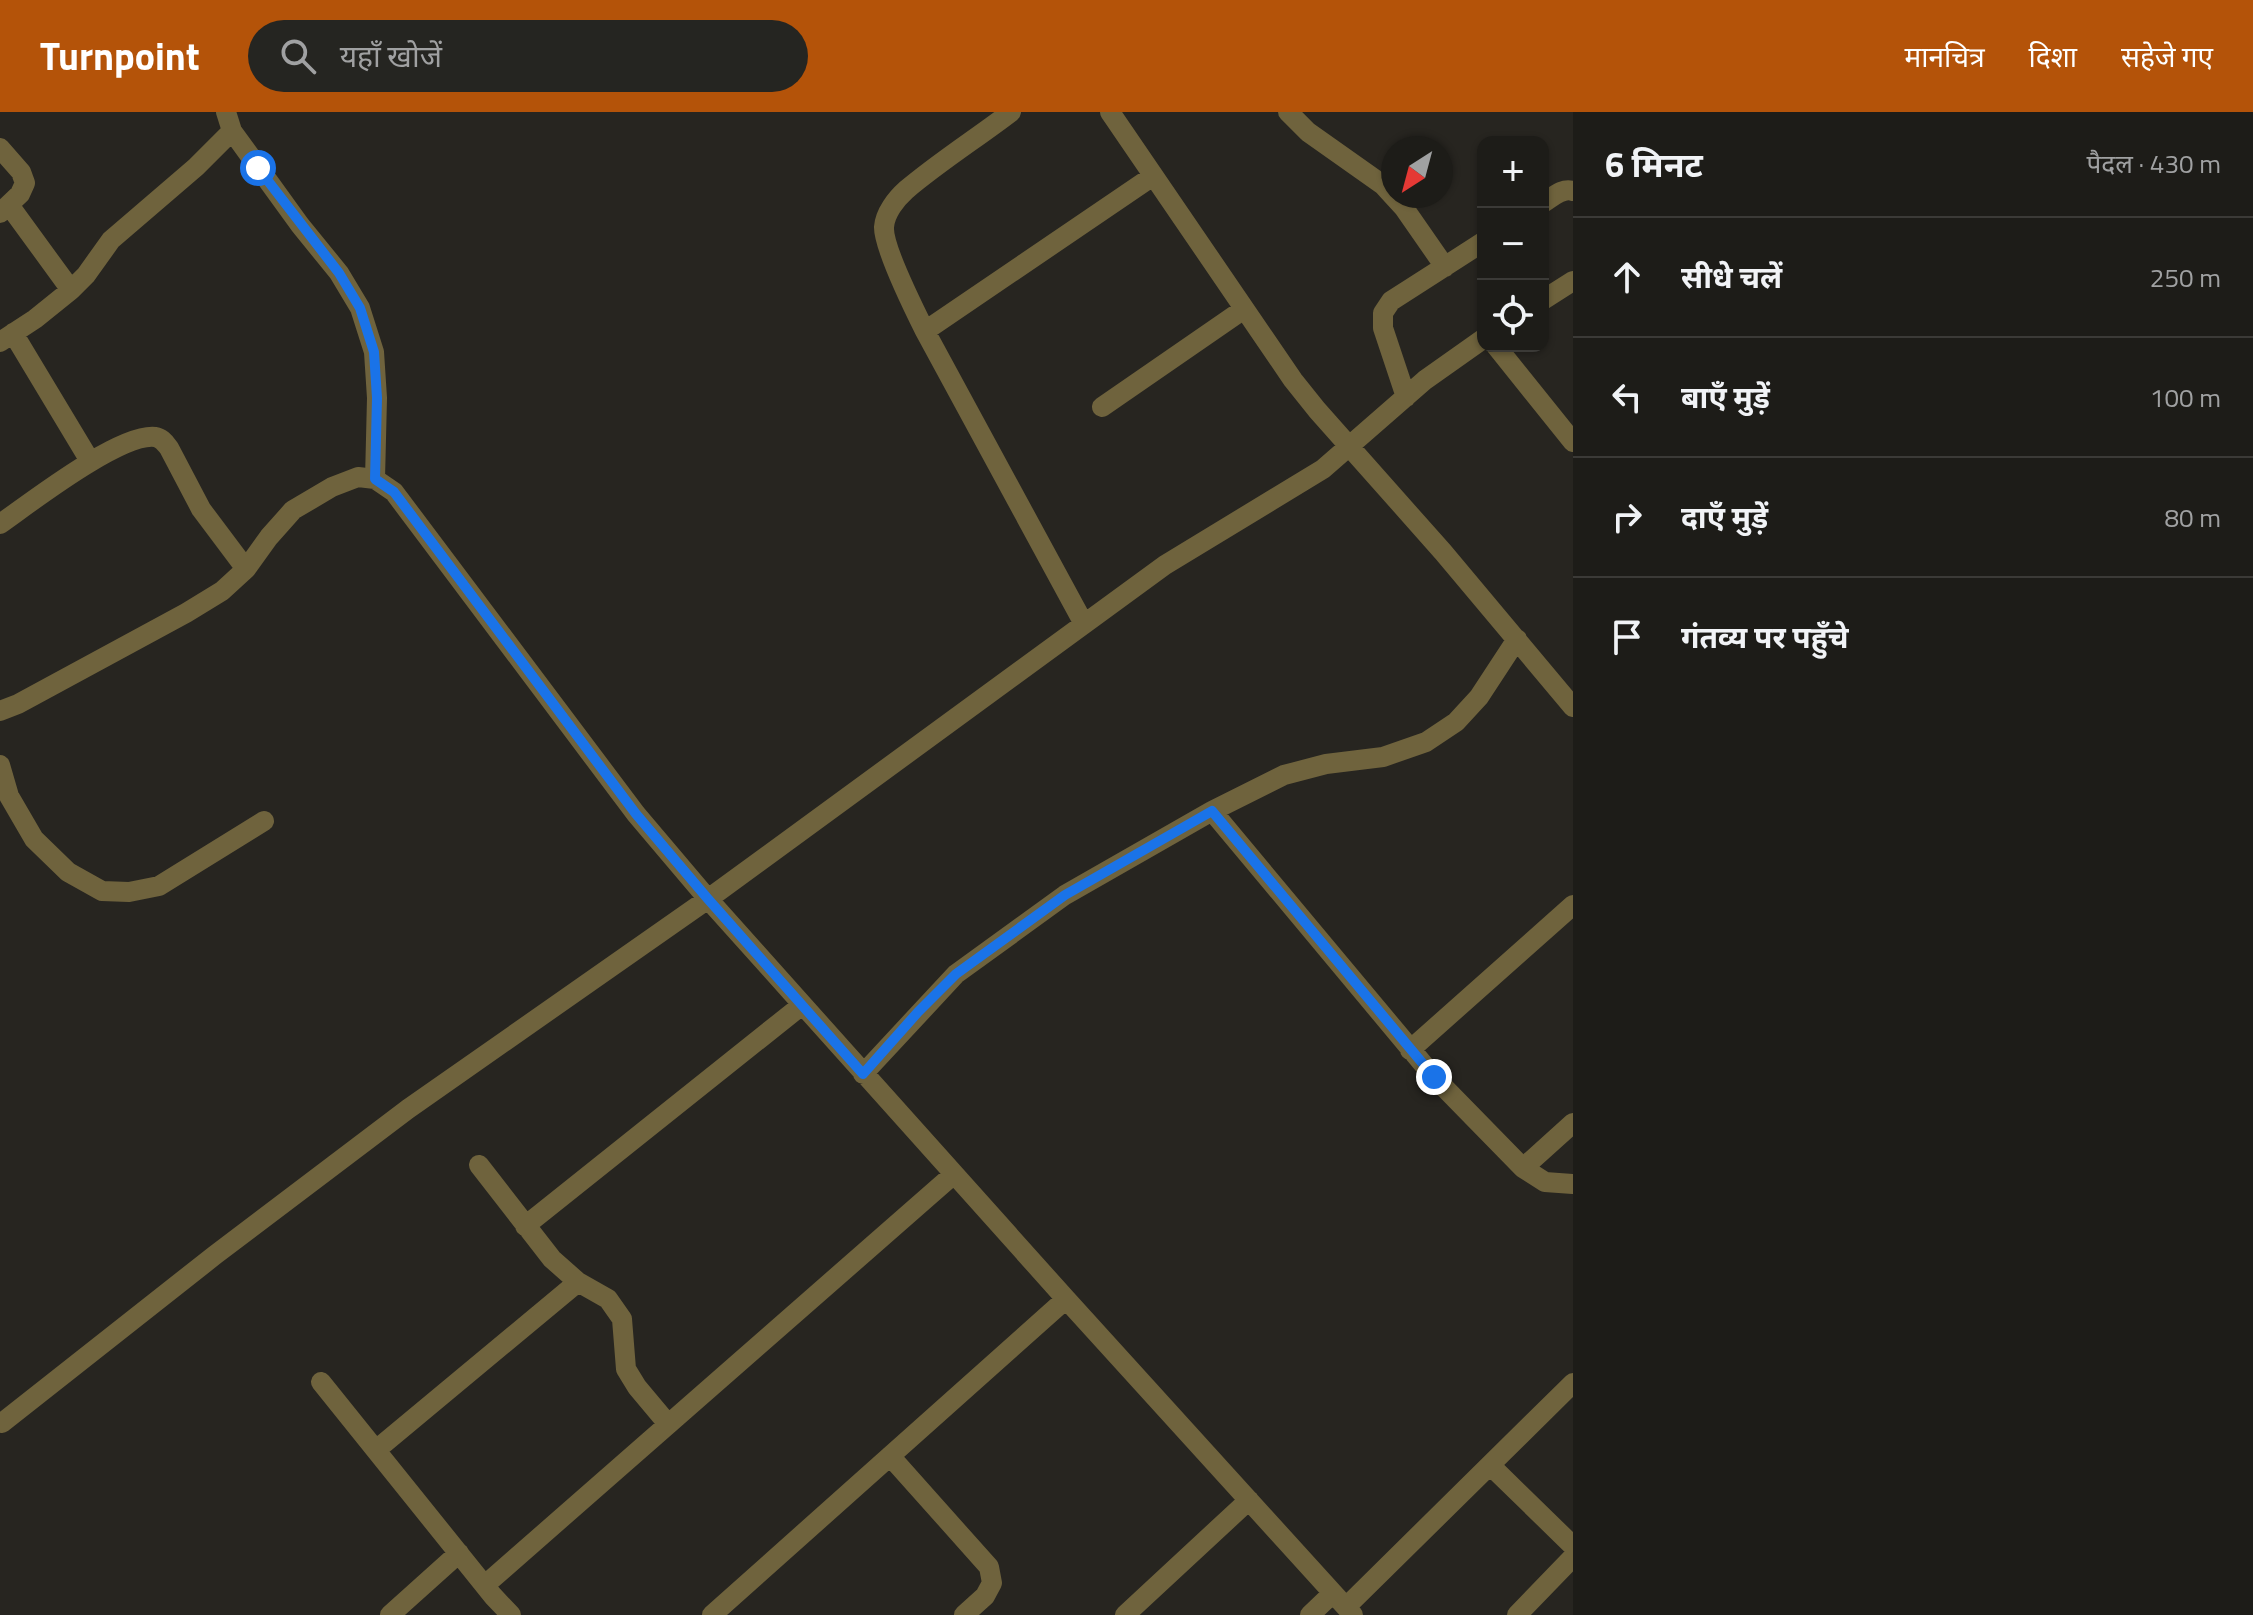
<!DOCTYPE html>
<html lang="hi">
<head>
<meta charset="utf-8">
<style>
	body { margin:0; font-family:"Titillium Web","Noto Sans Devanagari",sans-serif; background:#252521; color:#f1f3f6 }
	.controls { position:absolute; right:24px; top:24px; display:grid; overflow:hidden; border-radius:16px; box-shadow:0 2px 6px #0004 }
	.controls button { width:72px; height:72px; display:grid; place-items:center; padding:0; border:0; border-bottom:2px solid #3b3a37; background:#1d1c18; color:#f1f3f6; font:40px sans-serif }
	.compass { position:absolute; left:1381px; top:24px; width:72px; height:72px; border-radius:50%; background:#1d1c18; box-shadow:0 2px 6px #0004; rotate:216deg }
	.stop { position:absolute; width:24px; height:24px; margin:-18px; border:6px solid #1a73e8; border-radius:50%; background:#fff }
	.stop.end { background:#1a73e8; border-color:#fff; box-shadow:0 2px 8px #0008 }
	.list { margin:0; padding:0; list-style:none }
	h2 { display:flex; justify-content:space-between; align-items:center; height:104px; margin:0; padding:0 32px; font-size:34px }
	h2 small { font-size:26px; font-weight:400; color:#a0a1a2 }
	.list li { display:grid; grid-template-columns:52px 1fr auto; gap:24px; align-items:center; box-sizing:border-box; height:120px; padding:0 32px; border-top:2px solid #3b3a37 }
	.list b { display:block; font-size:30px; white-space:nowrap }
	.list em { font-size:26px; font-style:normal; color:#a0a1a2 }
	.icon { flex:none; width:44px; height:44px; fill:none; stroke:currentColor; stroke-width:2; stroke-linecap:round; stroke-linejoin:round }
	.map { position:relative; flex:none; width:1573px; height:1503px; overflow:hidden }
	header { display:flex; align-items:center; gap:48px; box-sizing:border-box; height:112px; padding:0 40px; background:#b45309; color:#fff }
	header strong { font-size:38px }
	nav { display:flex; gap:44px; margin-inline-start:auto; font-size:28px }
	.search { width:560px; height:72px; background:#252521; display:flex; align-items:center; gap:20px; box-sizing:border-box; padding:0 28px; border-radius:44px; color:#a0a1a2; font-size:30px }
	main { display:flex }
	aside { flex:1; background:#1d1c18 }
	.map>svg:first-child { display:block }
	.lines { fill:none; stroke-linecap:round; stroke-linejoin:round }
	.street { stroke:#6f633d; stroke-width:20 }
	.route { stroke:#1a73e8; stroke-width:10 }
</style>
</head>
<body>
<header>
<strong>Turnpoint</strong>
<div class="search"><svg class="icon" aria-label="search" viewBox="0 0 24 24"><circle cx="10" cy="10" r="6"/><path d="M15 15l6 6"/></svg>यहाँ खोजें</div>
<nav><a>मानचित्र</a><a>दिशा</a><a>सहेजे गए</a></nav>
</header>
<main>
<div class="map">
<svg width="1573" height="1503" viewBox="0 0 1573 1503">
	<rect width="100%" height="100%" fill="#272520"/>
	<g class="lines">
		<path class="street" d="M226,0L232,19L300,113L339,161L360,196L374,240L377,286L375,367
			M1011,0C977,26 939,50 906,78C896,87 885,101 884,115C883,135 915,199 925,219L1084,512
			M1110,0L1293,268L1317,298L1443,440L1573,595
			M1288,0L1308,20L1383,73L1393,84
			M0,36L21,60L25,71L20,82L0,101
			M1393,84L1404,96L1445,155
			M1543,91C1552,86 1562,75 1573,79
			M9,93L71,178
			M1543,188L1573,169
			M925,219L1153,64
			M13,221L90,349
			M0,230L35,207L71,178L86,163L111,128L196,55L232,19
			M1496,234L1573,330
			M1406,285L1383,216V201L1391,189L1483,130
			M1102,295L1244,197
			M0,412C30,391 120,321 155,325C162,326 165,331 169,336L201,397L246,457
			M0,599L18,592L186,501L222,479L246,457L269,425L293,398L332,375L358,365L375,367L394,380L636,702L708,787L1066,1187L1353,1503
			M0,653L9,684L34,727L68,760L102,779L129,780L159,774L264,709
			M1212,699L1434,965L1523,1056L1545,1070L1573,1072
			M1410,938L1573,793
			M863,962L956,862L1065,783L1212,699L1284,663L1326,652L1383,645L1426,630L1456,610L1479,585L1517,527
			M479,1053L552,1147L578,1170L608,1187L622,1207L626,1257L637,1275L668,1312
			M1523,1056L1573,1011
			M525,1114L802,893
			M321,1270L493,1484L511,1503
			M2,1311L215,1143L408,997L708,787L1165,453L1323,357L1425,268L1483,227
			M376,1338L578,1170
			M890,1344L989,1455L992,1471L985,1484L964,1503
			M1490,1353L1573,1434
			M485,1473L954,1062
			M1346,1495L1573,1271
			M390,1503L459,1441
			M712,1503L1066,1187
			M1125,1503L1249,1388
			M1310,1503L1333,1481
			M1517,1503L1573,1445"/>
	</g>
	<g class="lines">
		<path class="route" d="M258,56L339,161L360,196L374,240L377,286L375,367L394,380L636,702L708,787L863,962L918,900L956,862L1065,783L1212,699L1434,965"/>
	</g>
</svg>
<div class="controls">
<button>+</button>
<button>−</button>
<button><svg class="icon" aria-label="locate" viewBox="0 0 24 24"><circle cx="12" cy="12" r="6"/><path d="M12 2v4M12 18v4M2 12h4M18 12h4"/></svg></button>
</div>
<svg class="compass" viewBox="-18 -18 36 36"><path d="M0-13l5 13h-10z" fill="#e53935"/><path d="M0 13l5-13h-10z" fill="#a0a1a2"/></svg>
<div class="stop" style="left:258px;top:56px"></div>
<div class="stop end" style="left:1434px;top:965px"></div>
</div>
<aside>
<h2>6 मिनट<small>पैदल · 430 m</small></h2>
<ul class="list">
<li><svg class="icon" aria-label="ahead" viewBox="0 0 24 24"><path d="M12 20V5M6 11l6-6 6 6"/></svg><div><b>सीधे चलें</b></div><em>250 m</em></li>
<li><svg class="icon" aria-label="left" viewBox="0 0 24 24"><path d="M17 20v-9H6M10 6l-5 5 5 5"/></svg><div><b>बाएँ मुड़ें</b></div><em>100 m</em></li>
<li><svg class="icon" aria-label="right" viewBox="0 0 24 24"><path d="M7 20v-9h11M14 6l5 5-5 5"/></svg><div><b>दाएँ मुड़ें</b></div><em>80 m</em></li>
<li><svg class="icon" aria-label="arrive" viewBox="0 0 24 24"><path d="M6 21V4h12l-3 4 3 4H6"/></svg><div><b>गंतव्य पर पहुँचे</b></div></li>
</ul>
</aside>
</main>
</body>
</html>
